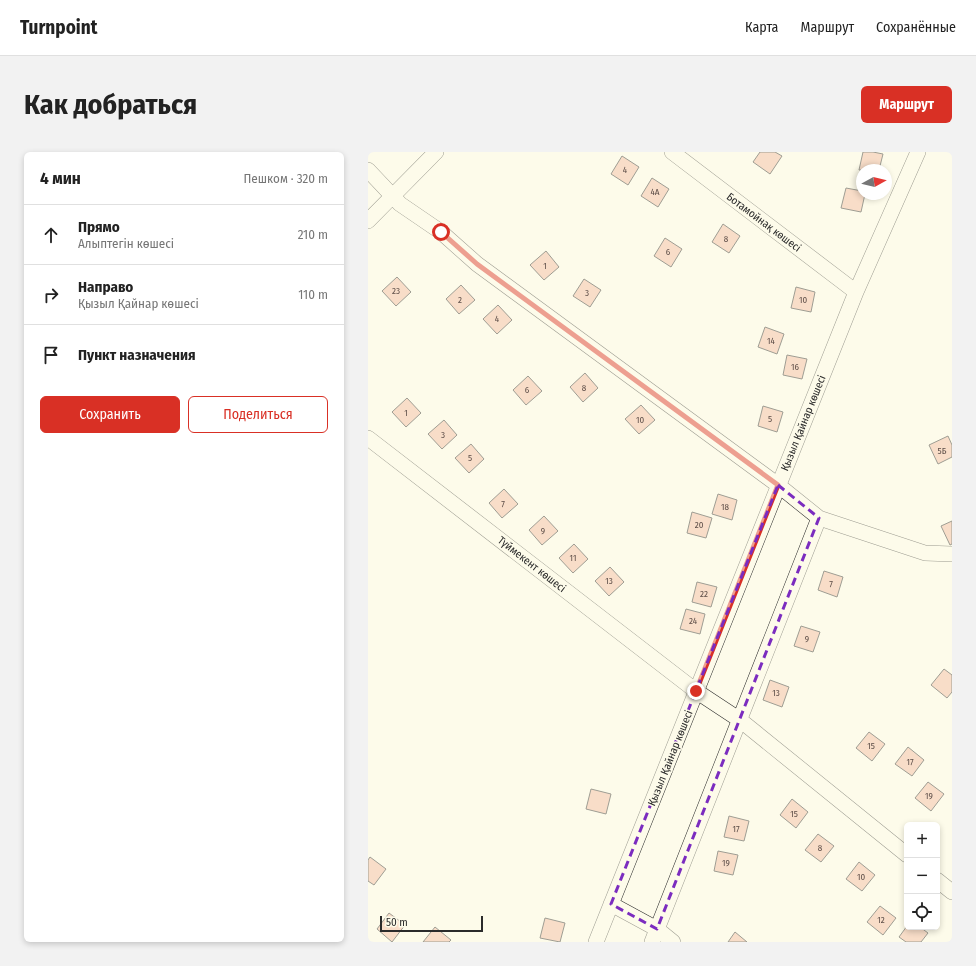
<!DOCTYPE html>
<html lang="ru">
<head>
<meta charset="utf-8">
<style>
	body { margin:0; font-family:"Fira Sans Condensed",sans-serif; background:#f2f2f2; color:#222 }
	.controls { position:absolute; right:12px; bottom:12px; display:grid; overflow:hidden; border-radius:6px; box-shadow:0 2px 6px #0003 }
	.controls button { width:36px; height:36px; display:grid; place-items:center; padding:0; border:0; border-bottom:1px solid #e0e0e0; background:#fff; color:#222; font:20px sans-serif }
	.compass { position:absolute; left:488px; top:12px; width:36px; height:36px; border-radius:50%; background:#fff; box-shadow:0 2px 6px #0003; rotate:82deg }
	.scale { position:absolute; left:12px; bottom:10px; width:103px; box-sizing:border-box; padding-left:4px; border:2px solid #2b2b2b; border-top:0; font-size:11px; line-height:14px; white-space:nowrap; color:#2b2b2b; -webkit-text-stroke:3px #fdfbea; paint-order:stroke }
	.stop { position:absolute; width:12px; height:12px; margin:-9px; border:3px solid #d93025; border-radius:50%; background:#fff }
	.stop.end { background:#d93025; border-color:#fff; box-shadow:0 1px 4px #0008 }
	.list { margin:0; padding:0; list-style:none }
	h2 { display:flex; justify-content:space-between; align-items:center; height:52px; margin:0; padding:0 16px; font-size:17px }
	h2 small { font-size:13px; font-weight:400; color:#767676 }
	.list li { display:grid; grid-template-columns:26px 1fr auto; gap:12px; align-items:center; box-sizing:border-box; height:60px; padding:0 16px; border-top:1px solid #e0e0e0 }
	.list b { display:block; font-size:15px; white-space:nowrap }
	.list p { margin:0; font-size:13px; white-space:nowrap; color:#767676 }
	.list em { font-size:13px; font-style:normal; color:#767676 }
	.actions { display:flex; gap:8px; padding:12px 16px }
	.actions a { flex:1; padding:9px 0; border:1px solid #d93025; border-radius:6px; text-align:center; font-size:14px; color:#d93025 }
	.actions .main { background:#d93025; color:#fff }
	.icon { flex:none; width:22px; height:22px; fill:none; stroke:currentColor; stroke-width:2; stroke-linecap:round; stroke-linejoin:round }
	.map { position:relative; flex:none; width:584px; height:790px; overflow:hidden; border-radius:6px }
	header { display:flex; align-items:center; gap:24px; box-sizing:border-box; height:56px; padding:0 20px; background:#fff; border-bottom:1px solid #e0e0e0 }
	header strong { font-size:19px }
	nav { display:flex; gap:22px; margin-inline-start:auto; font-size:14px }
	.intro { display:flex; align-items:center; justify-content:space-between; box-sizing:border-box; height:96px; padding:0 24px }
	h1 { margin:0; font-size:28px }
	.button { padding:10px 18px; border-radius:6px; background:#d93025; color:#fff; font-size:14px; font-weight:700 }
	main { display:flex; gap:24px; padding:0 24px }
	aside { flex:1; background:#fff; border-radius:6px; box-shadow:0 2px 6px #0003 }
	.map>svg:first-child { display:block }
	.building { fill:#f2b8a0; stroke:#2b2b2b }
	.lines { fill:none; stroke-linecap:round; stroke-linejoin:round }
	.minor-casing { stroke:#2b2b2b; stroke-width:16 }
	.minor { stroke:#fdfbea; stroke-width:15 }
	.route { stroke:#d93025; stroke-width:5 }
	.marked { fill:none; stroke:#7b2cbf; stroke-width:3; stroke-dasharray:8 5; stroke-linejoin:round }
	.labels { text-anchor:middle; stroke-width:3; stroke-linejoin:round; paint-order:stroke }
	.number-label { font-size:9px; fill:#5d4e48 }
	.street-label { font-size:11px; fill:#2b2b2b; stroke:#fdfbea }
</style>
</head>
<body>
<header>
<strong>Turnpoint</strong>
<nav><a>Карта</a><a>Маршрут</a><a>Сохранённые</a></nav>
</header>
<div class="intro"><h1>Как добраться</h1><a class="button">Маршрут</a></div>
<main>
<aside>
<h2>4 мин<small>Пешком · 320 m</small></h2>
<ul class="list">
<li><svg class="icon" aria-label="ahead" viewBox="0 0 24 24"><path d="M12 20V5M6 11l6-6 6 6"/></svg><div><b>Прямо</b><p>Алыптегін көшесі</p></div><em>210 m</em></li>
<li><svg class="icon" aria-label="right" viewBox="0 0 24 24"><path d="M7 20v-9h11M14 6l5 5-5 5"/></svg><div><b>Направо</b><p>Қызыл Қайнар көшесі</p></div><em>110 m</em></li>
<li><svg class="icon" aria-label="arrive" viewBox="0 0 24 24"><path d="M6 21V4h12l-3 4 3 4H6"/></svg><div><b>Пункт назначения</b></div></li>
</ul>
<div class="actions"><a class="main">Сохранить</a><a>Поделиться</a></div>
</aside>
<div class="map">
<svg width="584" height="790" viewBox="0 0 584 790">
	<rect width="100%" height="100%" fill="#fdfbea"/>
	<path class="building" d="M392,0H407L414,4L402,22L385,10Z
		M495,0H505L515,2L511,18H491Z
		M254,4L271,15L260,33L243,22Z
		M284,26L301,37L290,55L273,44Z
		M478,36L494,39V42H497L493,60L473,56Z
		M355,72L372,84L361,101L344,90Z
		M297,86L314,97L303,115L286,104Z
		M178,99L191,115L176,128L162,113Z
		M29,125L43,140L28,154L14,139Z
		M216,127L233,138L222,155L205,144Z
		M93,133L107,148L91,162L78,147Z
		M428,135L447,140L443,160L423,156Z
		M130,153L144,168L129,182L115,167Z
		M397,175L416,182L409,202L390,195Z
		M419,203L439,207L434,227L415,223Z
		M217,221L230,236L215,250L202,235Z
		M160,224L174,239L158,253L145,238Z
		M39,246L53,261L38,275L24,260Z
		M273,253L287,268L271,282L257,267Z
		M395,254L415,260L409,280L390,274Z
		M76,268L89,283L74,297L60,282Z
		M580,284L584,293V305L570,312L561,293Z
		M103,292L116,307L101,321L87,306Z
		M136,337L150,352L134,366L121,351Z
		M350,342L369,348L364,368L344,362Z
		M324,360L344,366L338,386L319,381Z
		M176,364L190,379L174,393L161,378Z
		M584,369V392L582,393L573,374Z
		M206,392L220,407L205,421L191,406Z
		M242,415L256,430L241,444L227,429Z
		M456,419L475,425L469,445L450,438Z
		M329,430L349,435L343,455L324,450Z
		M318,457L337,462L332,482L312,477Z
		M433,474L452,480L445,500L426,494Z
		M576,517L584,523V540L579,546L563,533Z
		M402,528L421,535L414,555L395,548Z
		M501,580L517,592L504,609L488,596Z
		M540,595L556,608L544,624L527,612Z
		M560,630L576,642L563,659L547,646Z
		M223,637L243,642L238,662L218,657Z
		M424,647L440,660L428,676L412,663Z
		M361,664L381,669L376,689L356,685Z
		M450,682L466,694L453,710L437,698Z
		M350,699L370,703L365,723L346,719Z
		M2,705L18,717L6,733L0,729V708Z
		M491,710L507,723L494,739L478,727Z
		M512,754L528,766L515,783L499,770Z
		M21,761L37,773L24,790L9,777Z
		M177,766L197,771L192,790L172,786Z
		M539,774L552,775L560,781L553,790H538L531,785Z
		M67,775L83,788L81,790H55Z
		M367,780L379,790H360Z"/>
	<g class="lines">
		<g class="minor-casing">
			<path id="minor" d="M304,0L488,140
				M0,18L32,52L73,80L109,112L410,333L451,366L557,401L584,402
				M0,69L68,0
				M0,286L328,539L372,568L539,703
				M569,728L584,740
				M243,752L289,777L305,790
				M228,790L488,140L550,0
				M284,790L451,366"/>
		</g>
		<use href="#minor" class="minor"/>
	</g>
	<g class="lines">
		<path class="route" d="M73,80L109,112L410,333L328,539"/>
	</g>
	<path d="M0 0H584V790H0ZM410,333L451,366L289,777L243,752Z" fill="#fdfbea" fill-opacity=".55" fill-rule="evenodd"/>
	<path class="marked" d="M410,333L451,366L289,777L243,752Z"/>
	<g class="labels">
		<g class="number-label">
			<text x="257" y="21">4</text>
			<text x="287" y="43">4А</text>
			<text x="358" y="90">8</text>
			<text x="300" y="103">6</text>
			<text x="177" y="117">1</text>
			<text x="28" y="142">23</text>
			<text x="219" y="144">3</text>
			<text x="92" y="151">2</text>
			<text x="435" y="151">10</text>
			<text x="129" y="170">4</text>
			<text x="403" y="192">14</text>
			<text x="427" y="218">16</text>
			<text x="216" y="239">8</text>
			<text x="159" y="241">6</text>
			<text x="38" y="264">1</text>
			<text x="402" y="270">5</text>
			<text x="272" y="271">10</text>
			<text x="75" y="286">3</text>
			<text x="574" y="302">5Б</text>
			<text x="102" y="309">5</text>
			<text x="135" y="355">7</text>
			<text x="357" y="358">18</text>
			<text x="331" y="376">20</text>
			<text x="175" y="382">9</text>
			<text x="205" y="409">11</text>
			<text x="241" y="432">13</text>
			<text x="463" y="435">7</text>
			<text x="336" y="445">22</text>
			<text x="325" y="472">24</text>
			<text x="439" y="490">9</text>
			<text x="408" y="544">13</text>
			<text x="503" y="597">15</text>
			<text x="542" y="613">17</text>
			<text x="561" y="647">19</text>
			<text x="426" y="665">15</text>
			<text x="368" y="680">17</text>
			<text x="452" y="699">8</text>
			<text x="358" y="714">19</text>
			<text x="493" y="728">10</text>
			<text x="513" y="771">12</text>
		</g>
		<g class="street-label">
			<text transform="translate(396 70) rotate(37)" y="4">Ботамойнақ көшесі</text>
			<text transform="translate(435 271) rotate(-68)" y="4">Қызыл Қайнар көшесі</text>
			<text transform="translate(164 412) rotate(38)" y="4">Түймекент көшесі</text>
			<text transform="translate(302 606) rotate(-68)" y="4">Қызыл Қайнар көшесі</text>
		</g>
	</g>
</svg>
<div class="controls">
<button>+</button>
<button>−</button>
<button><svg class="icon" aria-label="locate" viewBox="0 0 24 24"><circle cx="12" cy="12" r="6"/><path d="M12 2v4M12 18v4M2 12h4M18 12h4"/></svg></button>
</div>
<svg class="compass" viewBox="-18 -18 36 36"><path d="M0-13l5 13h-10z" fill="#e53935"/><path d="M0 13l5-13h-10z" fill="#767676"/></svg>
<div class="scale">50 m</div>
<div class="stop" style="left:73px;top:80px"></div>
<div class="stop end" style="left:328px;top:539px"></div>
</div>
</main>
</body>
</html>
